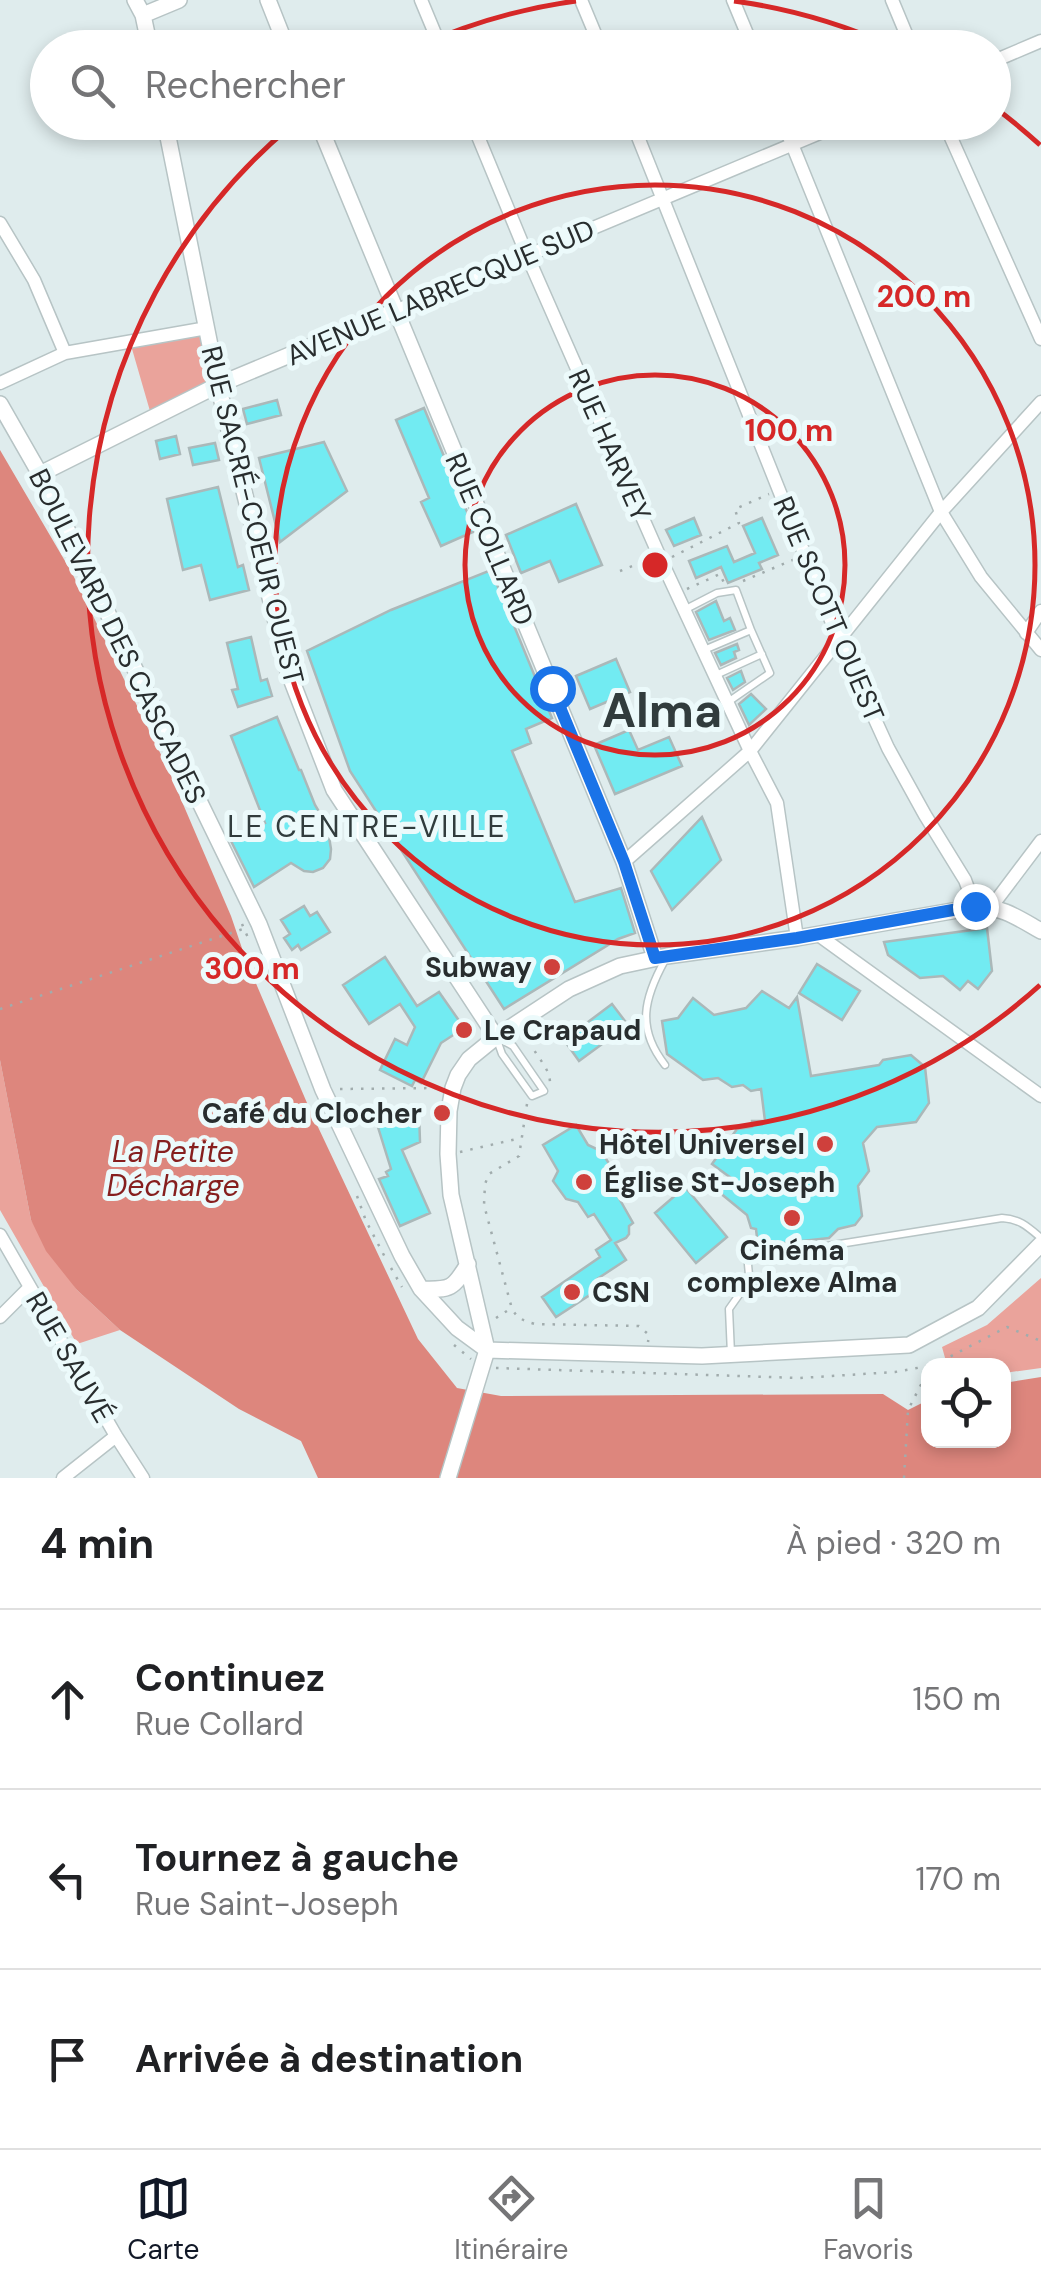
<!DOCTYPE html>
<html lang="fr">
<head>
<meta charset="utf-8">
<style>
	body { margin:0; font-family:"DM Sans",sans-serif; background:#f6f6f6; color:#202124 }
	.controls { position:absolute; right:30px; bottom:30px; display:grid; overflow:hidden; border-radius:20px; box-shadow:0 5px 15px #0003 }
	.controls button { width:90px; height:90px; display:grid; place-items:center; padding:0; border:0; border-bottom:2px solid #e0e0e0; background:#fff; color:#202124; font:50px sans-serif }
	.stop { position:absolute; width:30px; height:30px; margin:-22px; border:8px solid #1a73e8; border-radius:50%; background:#fff }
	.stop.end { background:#1a73e8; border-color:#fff; box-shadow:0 2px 10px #0008 }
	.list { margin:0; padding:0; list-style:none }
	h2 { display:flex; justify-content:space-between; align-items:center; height:130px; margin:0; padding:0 40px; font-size:42px }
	h2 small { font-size:32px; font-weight:400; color:#757577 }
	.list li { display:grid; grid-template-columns:65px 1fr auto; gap:30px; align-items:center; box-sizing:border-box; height:180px; padding:0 40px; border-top:2px solid #e0e0e0 }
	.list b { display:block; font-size:38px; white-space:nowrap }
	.list p { margin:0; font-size:32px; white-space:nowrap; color:#757577 }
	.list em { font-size:32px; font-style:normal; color:#757577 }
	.icon { flex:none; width:55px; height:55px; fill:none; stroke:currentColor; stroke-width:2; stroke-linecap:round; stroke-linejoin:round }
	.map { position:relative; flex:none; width:1041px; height:1478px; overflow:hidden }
	.search { position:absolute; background:#fff; box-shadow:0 5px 15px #0003; left:30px; right:30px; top:30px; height:110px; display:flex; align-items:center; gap:25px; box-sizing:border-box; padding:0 35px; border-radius:55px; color:#757577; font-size:38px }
	.sheet { height:670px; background:#fff }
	nav { display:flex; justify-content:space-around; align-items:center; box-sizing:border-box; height:140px; border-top:2px solid #e0e0e0; background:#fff; font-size:28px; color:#757577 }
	nav a { display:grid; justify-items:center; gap:5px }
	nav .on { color:#111827 }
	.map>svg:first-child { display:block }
	.green { fill:#eaa39b }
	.water { fill:#dd867d }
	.building { fill:#72ebf2; stroke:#abb8b9; stroke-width:2.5 }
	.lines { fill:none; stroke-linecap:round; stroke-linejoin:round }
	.service-casing { stroke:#b7c4c5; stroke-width:9 }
	.minor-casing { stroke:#b7c4c5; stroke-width:15 }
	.tertiary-casing { stroke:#b7c4c5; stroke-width:18 }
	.path { stroke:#a1acad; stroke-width:2.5; stroke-dasharray:2.5 8; stroke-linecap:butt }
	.service { stroke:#fff; stroke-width:6 }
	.minor { stroke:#fff; stroke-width:12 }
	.tertiary { stroke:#fff; stroke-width:15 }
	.route { stroke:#1a73e8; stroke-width:12 }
	.ring { fill:none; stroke:#d62828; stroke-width:5 }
	.poi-dot { fill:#cf403c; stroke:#ecfafb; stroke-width:4 }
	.labels { text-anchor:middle; stroke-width:10; stroke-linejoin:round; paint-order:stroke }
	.street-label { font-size:28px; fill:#282d2e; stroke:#ecfafb }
	.poi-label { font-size:28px; font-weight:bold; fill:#282d2e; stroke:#ecfafb; text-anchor:end }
	.neighbourhood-label { font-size:30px; letter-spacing:2.5px; fill:#313c3d; stroke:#ecfafb }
	.water-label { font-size:30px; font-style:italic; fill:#861f1e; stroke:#ecfafb }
	.town-label { font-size:48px; font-weight:bold; fill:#313c3d; stroke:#ecfafb }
	.centre { fill:#d62828; stroke:#ecfafb; stroke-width:5 }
	.ring-label { font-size:30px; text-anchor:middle; font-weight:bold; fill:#d62828; stroke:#ecfafb; stroke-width:10; stroke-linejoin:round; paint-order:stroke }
</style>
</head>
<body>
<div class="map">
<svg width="1041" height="1478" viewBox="0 0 1041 1478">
	<rect width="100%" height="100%" fill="#dfeced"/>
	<path class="green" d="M207,328L218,385L152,418L130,342Z
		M0,1060L31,1220L77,1290L120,1330L77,1344L0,1210Z
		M1041,1278V1368L1004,1373V1366L947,1365L942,1347L987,1325Z"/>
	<path class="water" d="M0,450L72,573L168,769L231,916L246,960L310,1110L418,1339L457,1388L501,1396L883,1394L908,1410L928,1400V1440H1004V1383L1041,1377V1478H318L301,1441L239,1409L120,1330L77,1290L46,1251L31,1220L0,1060Z"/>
	<path class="building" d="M277,400L281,415L247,424L243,409Z
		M424,408L475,531L441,546L421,502L429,498L396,420Z
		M176,436L180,454L160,459L156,441Z
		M324,442L347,491L280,542L259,458Z
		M215,443L219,460L193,465L189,448Z
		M218,487L238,567L243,565L249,590L210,600L201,565L183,570L167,499Z
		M576,504L602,565L559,582L550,561L521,573L506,535Z
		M694,518L701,535L674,546L666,530Z
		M762,518L778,555L759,563L762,569L728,583L721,567L696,578L689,561L727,546L734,562L755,553L743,526Z
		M491,570L552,718L526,729L531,743L512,751L575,902L621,888L635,933L618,939L504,1009L350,771L307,651L391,610Z
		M716,601L724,621L730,618L735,630L709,640L696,612Z
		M251,637L261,681L267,679L272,696L238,707L232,690L238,689L227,643Z
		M737,644L739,650L734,652L736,658L721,665L715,653Z
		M616,659L630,692L590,709L576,676Z
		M741,671L745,682L733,690L727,678Z
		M751,694L766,709L749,725L739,704Z
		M277,717L299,770H301L315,805L333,835L329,837L331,849L330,859L323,868L313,872L304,871L291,863L254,887L229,837L265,823L231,736Z
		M629,730L638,750L669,737L682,766L615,794L594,745Z
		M702,817L721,860L672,910L651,871Z
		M304,906L310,916L317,912L330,932L301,950L298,945L292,950L284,938L290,934L281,920Z
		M987,928L992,971L978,989L968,981L960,990L943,976L920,978L888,955L884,942Z
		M385,957L417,1006L439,992L460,1022L461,1030L441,1043L421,1083L415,1080L412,1086L380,1070L395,1039L407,1045L415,1027L400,1004L369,1024L343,985Z
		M817,964L860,991L842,1020L799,993Z
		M762,991L789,1008L797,997L811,1076L879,1065L883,1060L911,1055L925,1067L929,1103L916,1122L877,1127L863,1143L869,1171L858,1186L862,1216L855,1225L838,1229L829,1238L758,1246L756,1229L751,1228L747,1215L719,1192L731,1178L712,1164L737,1129L752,1127V1121H765L761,1089L751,1091L743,1085L732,1087L718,1078L703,1080L667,1054L662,1021L678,1018L693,998L714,1015L746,1008Z
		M612,1004L628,1025L579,1061L564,1040Z
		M394,1111H419L420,1142L402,1150L430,1213L400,1226L379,1179L388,1176L386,1172L391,1169L377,1124L390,1118L389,1115L395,1114Z
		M576,1125L588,1145L601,1151L615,1173L611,1184L633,1223L629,1226V1234L626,1238L615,1243L626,1260L597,1279L602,1287L556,1317L542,1297L600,1257L596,1250L611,1240L594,1214L588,1217L578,1202L566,1199L553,1181L558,1171L543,1145Z
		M685,1187L727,1237L696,1263L655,1213Z"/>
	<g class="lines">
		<g class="service-casing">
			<path id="service" d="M684,610L717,593L736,590L751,630L704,650
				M716,675L762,654
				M728,702L770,673L751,630
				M496,1037L513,1046L544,1091L532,1096L502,1054Z
				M665,1065C636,1028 644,998 665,960
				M777,1254L1002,1218C1020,1219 1028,1227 1041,1238
				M731,1354L729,1309L746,1285L749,1275L746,1243"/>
		</g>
		<g class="minor-casing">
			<path id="minor" d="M421,0L441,48
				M581,0L601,48
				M733,0L753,48
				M892,0L912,48
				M994,61L1041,41
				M472,122L527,255L662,562L750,751L777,803L797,938
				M632,122L838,638L888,748L925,815L965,880L975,907
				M783,122L941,512L981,577L1041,650
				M944,122L1041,339
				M0,223L34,280L65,353
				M395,311L846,122
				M0,383L65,353L207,328
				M1026,633L1041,611
				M624,862L750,751L941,512L1041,402
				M992,906L1041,841
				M817,934L1041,1096
				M0,1235L116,1436L143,1478
				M0,1317L30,1287
				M63,1478L116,1436"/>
		</g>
		<g class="tertiary-casing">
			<path id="tertiary" d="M135,0L143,15L150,48
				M268,0L287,48
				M143,15L179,0
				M165,122L218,385L288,671L334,790L496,1037
				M318,122L624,862L655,958
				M0,404L40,474L259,924L323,1090L402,1256L421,1289L457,1328L487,1350L702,1356L909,1345L978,1308L1041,1244
				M40,474L218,385L395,311
				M421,1289C451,1290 453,1289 468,1264
				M448,1478L487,1350L451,1195L448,1154L449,1111L453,1088L458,1075L469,1059L496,1037L569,989L620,966L667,956L797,938L975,907C1002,906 1018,918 1041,931"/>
		</g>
		<path class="path" d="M672,557L739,523L735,509L769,494
			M620,571L647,560
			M743,581L795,559
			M687,589L720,574L724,583
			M242,924L249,940
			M0,1009L243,929
			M530,1031C527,1052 549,1062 550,1082
			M340,1089L437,1088
			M527,1104L519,1156L489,1174L485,1184L484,1205L512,1309C518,1319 524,1321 535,1324L639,1326L649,1335L648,1342
			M460,1152L521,1138
			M357,1196L366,1221L387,1261
			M391,1268L402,1287
			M496,1318L510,1309
			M454,1345L471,1359
			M932,1366L1007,1327L1041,1341
			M496,1368L800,1378L895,1372L928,1366
			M904,1478L908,1410L928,1371"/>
		<use href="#service" class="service"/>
		<use href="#minor" class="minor"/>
		<use href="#tertiary" class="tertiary"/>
	</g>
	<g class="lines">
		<path class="route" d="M552,688L624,862L655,958L797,938L975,906"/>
	</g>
	<g class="ring">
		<circle cx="655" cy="565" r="190"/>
		<circle cx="655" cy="565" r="380"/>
		<path d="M1040 985A570 570 0 1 1 292 125M419 46A570 570 0 0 1 576 1M734 1A570 570 0 0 1 891 46M994 107A570 570 0 0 1 1040 145"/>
	</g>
	<g class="poi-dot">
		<circle cx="552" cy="967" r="10"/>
		<circle cx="464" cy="1030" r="10"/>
		<circle cx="442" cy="1113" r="10"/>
		<circle cx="825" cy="1144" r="10"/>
		<circle cx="584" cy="1182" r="10"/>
		<circle cx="792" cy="1218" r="10"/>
		<circle cx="572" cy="1292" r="10"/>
	</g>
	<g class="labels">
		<g class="street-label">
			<text transform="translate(440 292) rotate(-23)" y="10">AVENUE LABRECQUE SUD</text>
			<text transform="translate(610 445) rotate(66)" y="10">RUE HARVEY</text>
			<text transform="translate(253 515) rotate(76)" y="10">RUE SACRÉ-COEUR OUEST</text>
			<text transform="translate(490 539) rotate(67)" y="10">RUE COLLARD</text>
			<text transform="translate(829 609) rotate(67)" y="10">RUE SCOTT OUEST</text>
			<text transform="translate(118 636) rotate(64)" y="10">BOULEVARD DES CASCADES</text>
			<text transform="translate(70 1357) rotate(60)" y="10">RUE SAUVÉ</text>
		</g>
		<g class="poi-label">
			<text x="532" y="977">Subway</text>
			<text x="484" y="1040" text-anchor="start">Le Crapaud</text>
			<text x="422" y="1123">Café du Clocher</text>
			<text x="805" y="1154">Hôtel Universel</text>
			<text x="604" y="1192" text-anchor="start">Église St-Joseph</text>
			<text x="792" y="1260" text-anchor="middle">Cinéma<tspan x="792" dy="32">complexe Alma</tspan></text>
			<text x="592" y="1302" text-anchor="start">CSN</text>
		</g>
		<g class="neighbourhood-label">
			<text x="367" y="837">LE CENTRE-VILLE</text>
		</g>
		<g class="water-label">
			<text x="173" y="1162">La Petite<tspan x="173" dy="34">Décharge</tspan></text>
		</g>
		<g class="town-label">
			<text x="662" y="727">Alma</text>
		</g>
	</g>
	<circle cx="655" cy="565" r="15" class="centre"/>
	<g class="ring-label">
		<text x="924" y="307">200 m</text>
		<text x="789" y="441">100 m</text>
		<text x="252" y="979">300 m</text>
	</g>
</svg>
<div class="controls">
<button><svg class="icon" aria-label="locate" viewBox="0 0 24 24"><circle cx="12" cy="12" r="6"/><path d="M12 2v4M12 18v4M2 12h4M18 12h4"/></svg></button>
</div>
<div class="stop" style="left:552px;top:688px"></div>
<div class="stop end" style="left:975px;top:906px"></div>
<div class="search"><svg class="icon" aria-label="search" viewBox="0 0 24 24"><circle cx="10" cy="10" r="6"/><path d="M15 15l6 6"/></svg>Rechercher</div>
</div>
<section class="sheet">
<h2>4 min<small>À pied · 320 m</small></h2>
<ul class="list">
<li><svg class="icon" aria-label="ahead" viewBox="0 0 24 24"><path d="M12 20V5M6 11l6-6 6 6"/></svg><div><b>Continuez</b><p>Rue Collard</p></div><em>150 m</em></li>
<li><svg class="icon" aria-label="left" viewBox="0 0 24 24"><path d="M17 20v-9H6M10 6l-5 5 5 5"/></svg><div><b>Tournez à gauche</b><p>Rue Saint-Joseph</p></div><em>170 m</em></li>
<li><svg class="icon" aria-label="arrive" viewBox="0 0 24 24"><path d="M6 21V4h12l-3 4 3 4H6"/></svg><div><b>Arrivée à destination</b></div></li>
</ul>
</section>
<nav>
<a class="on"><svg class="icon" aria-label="map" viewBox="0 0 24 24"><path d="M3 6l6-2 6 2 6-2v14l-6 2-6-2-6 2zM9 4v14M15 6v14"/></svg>Carte</a>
<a><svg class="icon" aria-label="directions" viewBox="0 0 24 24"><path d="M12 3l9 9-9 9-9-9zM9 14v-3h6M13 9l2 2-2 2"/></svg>Itinéraire</a>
<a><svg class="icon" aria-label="saved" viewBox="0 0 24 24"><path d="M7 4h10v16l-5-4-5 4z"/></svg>Favoris</a>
</nav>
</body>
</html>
